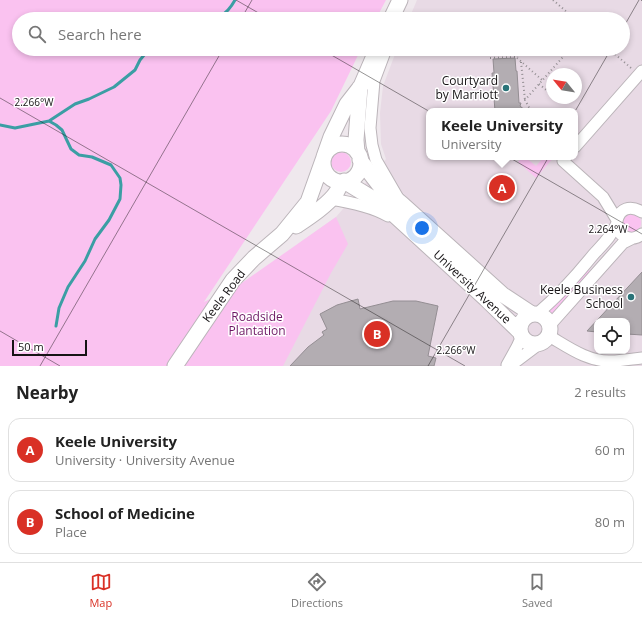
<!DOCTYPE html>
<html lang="en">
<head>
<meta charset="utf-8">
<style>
	body { margin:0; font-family:"Open Sans",sans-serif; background:#f6f6f6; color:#222 }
	.controls { position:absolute; right:12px; bottom:12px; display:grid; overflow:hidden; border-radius:8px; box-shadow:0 2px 6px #0003 }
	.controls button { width:36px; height:36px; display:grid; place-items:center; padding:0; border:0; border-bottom:1px solid #e0e0e0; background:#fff; color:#222; font:20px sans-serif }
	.compass { position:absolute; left:546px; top:68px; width:36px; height:36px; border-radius:50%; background:#fff; box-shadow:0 2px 6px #0003; rotate:300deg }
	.scale { position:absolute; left:12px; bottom:10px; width:75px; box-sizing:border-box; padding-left:4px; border:2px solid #161315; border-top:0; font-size:11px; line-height:14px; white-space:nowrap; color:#161315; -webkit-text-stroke:3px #fff; paint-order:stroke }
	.you { position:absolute; left:422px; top:228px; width:14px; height:14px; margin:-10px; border:3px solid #fff; border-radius:50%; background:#1a73e8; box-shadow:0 0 0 6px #1a73e833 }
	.badge { display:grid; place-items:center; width:26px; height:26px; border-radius:50%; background:#d93025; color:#fff; font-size:13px; font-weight:700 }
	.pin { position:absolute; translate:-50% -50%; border:2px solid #fff; box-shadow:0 1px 4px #0006 }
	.popup { position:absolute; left:426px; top:108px; width:152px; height:52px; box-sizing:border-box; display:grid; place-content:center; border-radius:8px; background:#fff; filter:drop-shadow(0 1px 3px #0005); font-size:13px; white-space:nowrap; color:#767676 }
	.popup b { font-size:15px; color:#222 }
	.popup::after { content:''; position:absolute; left:50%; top:100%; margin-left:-8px; border:8px solid transparent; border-top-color:#fff }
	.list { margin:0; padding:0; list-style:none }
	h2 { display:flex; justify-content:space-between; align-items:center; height:52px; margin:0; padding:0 16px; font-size:17px }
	h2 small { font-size:13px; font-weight:400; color:#767676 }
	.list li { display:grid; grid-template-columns:26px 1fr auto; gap:12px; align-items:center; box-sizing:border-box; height:64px; margin:0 8px 8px; padding:0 8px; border:1px solid #e0e0e0; border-radius:12px }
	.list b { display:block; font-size:15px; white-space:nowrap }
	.list p { margin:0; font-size:13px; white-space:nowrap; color:#767676 }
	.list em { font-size:13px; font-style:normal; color:#767676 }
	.icon { flex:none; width:22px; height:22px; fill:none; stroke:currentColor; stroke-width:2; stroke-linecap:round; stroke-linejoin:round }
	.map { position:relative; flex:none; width:642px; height:366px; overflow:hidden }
	.search { position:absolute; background:#fff; box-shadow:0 2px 6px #0003; left:12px; right:12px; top:12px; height:44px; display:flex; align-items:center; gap:10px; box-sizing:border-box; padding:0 14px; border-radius:22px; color:#767676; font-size:15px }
	.sheet { height:196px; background:#fff }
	nav { display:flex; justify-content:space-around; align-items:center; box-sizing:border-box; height:56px; border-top:1px solid #e0e0e0; background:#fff; font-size:11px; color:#767676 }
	nav a { display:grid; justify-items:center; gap:2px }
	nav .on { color:#d93025 }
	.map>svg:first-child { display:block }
	.built { fill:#e8dae5; fill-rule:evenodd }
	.green { fill:#fac2f0 }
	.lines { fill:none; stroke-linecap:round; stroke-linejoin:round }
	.stream { stroke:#3b9ea4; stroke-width:3 }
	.building { fill:#b3adb2; stroke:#948e93 }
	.minor-casing { stroke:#bbb4b9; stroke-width:13 }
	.major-casing { stroke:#bbb4b9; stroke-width:17 }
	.path { stroke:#938e92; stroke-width:2; stroke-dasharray:1 3; stroke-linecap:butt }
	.minor { stroke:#fff; stroke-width:11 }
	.major { stroke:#fff; stroke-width:15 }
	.ticks { fill:none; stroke:#161315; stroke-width:1; stroke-opacity:0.45 }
	.poi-dot { fill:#297378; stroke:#fff; stroke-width:1.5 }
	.labels { text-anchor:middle; stroke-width:3; stroke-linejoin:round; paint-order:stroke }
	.poi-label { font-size:12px; fill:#161315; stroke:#fff; text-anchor:end }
	.street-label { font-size:12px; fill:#161315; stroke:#fff }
	.park-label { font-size:12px; fill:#6d1664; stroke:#fff }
	.ticks-label { font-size:10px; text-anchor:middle; fill:#161315; stroke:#fff; stroke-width:3; stroke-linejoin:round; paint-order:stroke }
</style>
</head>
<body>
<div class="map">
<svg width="642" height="366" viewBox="0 0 642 366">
	<rect width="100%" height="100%" fill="#efe8ed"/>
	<path class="built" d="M417,0H642V366H185L298,244L336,217L386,159L381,144L380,113L383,86L397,49H623V19H409ZM552,74H576V98H552ZM429,111H575V157H429ZM597,321H627V351H597Z"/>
	<path class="green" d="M0,0H386L376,19H19V49H361L331,111L204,302L239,285L336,217L348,244L331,273L283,366H0Z
		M331 162a10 10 0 1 1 20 0a10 10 0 1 1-20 0Z
		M523,157H525L536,166L544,157H554L536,178L518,162Z
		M623 223a9 9 0 1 1 18 0a9 9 0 1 1-18 0Z
		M588,270L590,272L554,311L552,316L548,311L552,309Z"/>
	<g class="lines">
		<path class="stream" d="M187,19C209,13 220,27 235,0
			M49,121L56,125L62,130L71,149L79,155L92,157L111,165L120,178L121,185L120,199L109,220L95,239L85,261L68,287L59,308L56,326
			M0,125L15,128L49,121L75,104L89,99L114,87L135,70L140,60L149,49"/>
	</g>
	<path class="building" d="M515,58L516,71H517L519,103H521L520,106L526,111H495L492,73H494L493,59Z
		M642,272V335L627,334V321H597V332L587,331Z
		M358,299L360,309L393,301H416L438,306L428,356L436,358L434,366H290L308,347L324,335L322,332L327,329L320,314L337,305Z"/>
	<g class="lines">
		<g class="minor-casing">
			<path id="minor" d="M386,49L374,81L370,128L372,145L376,160L398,198
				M575,147L642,71
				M566,157L563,161L603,197L617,220
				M330,199C350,202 371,206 388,216
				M642,212C616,196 607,236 630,238C635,239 638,237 642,234
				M538,313C558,296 576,276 593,255C602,245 612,236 617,223
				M550,325L623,243L633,238
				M549,336C568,347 588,362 611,361C621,361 632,359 642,358
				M507,365L517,347L522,336
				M510,366L539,344"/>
		</g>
		<g class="major-casing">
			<path id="major" d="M391,19L400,0
				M323 163a19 19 0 1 1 38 0a19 19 0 1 1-38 0Z
				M357,152L356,140L360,87
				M325,154L331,137L347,104L361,86L377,49
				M360,160L380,186L401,203L503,295L532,314
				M344,181L375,200L391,212L486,299L520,332
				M296,226C308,218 328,205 336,193C338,190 340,185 342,182
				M520 329a15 15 0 1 1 30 0a15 15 0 1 1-30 0Z
				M175,366L233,280L254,258L282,234L308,202L323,160"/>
		</g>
		<path class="path" d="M553,0L575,19
			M523,49L516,57L542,80
			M609,49L631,68
			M490,58L516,57
			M521,62L525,100
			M539,84L551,94
			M531,111L525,100L570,49"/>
		<use href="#minor" class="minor"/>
		<use href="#major" class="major"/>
	</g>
	<path class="ticks" d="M236,0L269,19M641,0L642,1M241,19L252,0M623,28L639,0M321,49L642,234M0,98L465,366M0,331L60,366M40,366L223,49M428,366L611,49"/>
	<g class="poi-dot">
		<circle cx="506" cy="88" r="4"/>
		<circle cx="631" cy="297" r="4"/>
	</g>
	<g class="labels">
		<g class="poi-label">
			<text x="498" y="85">Courtyard<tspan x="498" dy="14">by Marriott</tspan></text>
			<text x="623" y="294">Keele Business<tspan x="623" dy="14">School</tspan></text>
		</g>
		<g class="street-label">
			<text transform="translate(472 287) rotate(43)" y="4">University Avenue</text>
			<text transform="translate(224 296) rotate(-53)" y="4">Keele Road</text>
		</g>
		<g class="park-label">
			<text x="257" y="321">Roadside<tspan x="257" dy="14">Plantation</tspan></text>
		</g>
	</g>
	<g class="ticks-label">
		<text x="34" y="106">2.266°W</text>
		<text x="608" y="233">2.264°W</text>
		<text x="456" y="354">2.266°W</text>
	</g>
</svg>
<div class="controls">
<button><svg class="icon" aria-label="locate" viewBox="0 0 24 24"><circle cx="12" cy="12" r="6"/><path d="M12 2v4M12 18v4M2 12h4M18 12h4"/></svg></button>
</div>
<svg class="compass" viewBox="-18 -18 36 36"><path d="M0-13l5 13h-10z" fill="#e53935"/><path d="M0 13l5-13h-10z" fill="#767676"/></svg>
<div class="scale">50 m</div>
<div class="you"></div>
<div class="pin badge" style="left:502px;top:188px">A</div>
<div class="popup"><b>Keele University</b>University</div>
<div class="pin badge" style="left:377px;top:334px">B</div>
<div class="search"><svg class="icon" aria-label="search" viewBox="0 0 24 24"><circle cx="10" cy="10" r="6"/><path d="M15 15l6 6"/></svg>Search here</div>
</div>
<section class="sheet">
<h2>Nearby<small>2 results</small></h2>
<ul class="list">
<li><span class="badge">A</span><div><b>Keele University</b><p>University · University Avenue</p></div><em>60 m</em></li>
<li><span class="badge">B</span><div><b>School of Medicine</b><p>Place</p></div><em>80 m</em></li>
</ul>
</section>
<nav>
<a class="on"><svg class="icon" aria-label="map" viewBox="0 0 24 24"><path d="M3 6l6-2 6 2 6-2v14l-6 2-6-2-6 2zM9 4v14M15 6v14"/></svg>Map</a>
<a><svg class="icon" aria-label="directions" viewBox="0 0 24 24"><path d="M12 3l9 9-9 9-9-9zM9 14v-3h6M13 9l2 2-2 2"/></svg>Directions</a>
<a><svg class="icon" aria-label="saved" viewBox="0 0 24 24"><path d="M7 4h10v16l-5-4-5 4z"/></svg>Saved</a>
</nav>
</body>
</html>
